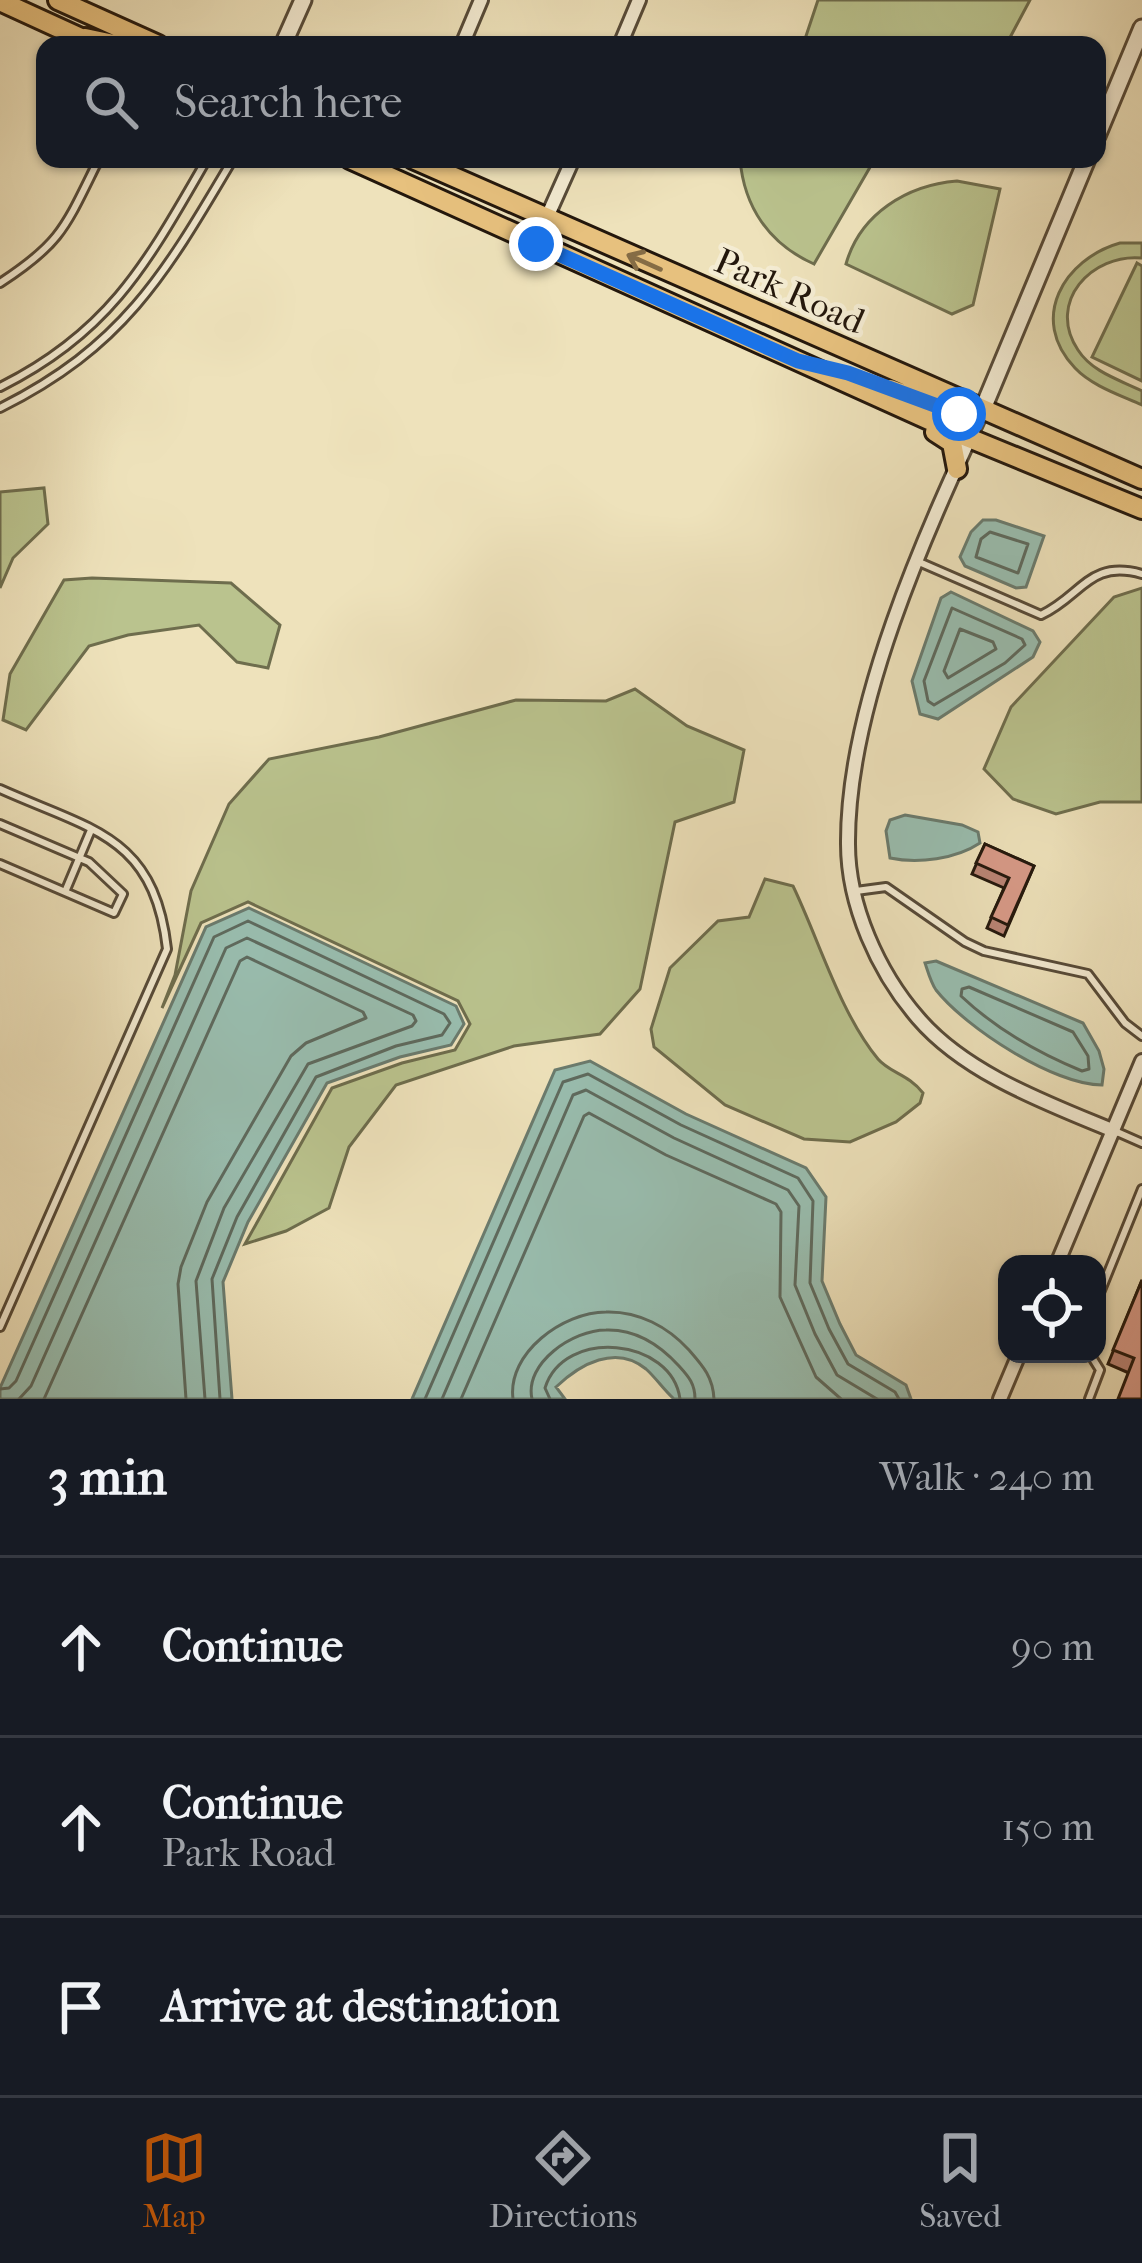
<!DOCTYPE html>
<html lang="en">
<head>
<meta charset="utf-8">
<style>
	body { margin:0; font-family:"IM FELL French Canon",serif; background:#20242c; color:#f1f3f6 }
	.controls { position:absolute; right:36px; bottom:36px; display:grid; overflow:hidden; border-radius:24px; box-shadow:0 3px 9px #0004 }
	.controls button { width:108px; height:108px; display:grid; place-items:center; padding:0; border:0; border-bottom:3px solid #363941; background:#171b24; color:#f1f3f6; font:60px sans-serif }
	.stop { position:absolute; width:36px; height:36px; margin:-27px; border:9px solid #1a73e8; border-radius:50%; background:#fff }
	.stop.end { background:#1a73e8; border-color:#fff; box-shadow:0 3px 12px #0008 }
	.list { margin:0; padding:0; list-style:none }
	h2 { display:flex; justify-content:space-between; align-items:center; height:156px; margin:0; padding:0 48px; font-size:51px }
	h2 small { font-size:39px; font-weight:400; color:#9ea1a6 }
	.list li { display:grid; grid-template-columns:78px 1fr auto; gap:36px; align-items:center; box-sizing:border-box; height:180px; padding:0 48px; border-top:3px solid #363941 }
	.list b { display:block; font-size:45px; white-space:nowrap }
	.list p { margin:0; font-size:39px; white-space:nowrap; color:#9ea1a6 }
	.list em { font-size:39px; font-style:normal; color:#9ea1a6 }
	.icon { flex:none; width:66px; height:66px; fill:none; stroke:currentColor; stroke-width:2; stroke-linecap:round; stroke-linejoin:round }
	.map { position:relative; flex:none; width:1142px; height:1399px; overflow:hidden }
	.search { position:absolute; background:#171b24; box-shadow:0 3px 9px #0004; left:36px; right:36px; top:36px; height:132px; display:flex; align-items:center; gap:30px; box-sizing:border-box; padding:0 42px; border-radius:24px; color:#9ea1a6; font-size:45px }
	.sheet { height:696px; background:#171b24 }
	nav { display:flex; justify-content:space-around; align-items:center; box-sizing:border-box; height:168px; border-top:3px solid #363941; background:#171b24; font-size:33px; color:#9ea1a6 }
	nav a { display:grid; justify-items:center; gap:6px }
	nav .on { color:#b45309 }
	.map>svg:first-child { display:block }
	.green { fill:#bac38e; stroke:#6e6d4d; stroke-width:3 }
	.water { fill:#99beb0; stroke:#6a7b6e; stroke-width:3 }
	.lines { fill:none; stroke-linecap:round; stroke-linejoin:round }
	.shore { stroke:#5e6a5e; stroke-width:3 }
	.service-casing { stroke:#564a38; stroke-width:12 }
	.minor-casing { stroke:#564a38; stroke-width:18 }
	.tertiary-casing { stroke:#564a38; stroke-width:21 }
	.primary-casing { stroke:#23170c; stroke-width:24 }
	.service { stroke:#f4ecd3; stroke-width:6 }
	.minor { stroke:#f4ecd3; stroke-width:12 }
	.tertiary { stroke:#f4ecd3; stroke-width:15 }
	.primary { stroke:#e7c17e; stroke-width:18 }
	.wall { fill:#ba8475; stroke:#23170c; stroke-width:3 }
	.building { fill:#d89a88; stroke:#23170c; stroke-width:3 }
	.oneway { stroke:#856c45 }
	.route { stroke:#1a73e8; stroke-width:15 }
	.labels { text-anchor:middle; stroke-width:9; stroke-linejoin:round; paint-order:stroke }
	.street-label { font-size:36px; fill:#23170c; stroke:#f4ecd3 }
</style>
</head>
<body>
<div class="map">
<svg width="1142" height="1399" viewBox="0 0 1142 1399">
	<rect width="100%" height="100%" fill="#eee2bb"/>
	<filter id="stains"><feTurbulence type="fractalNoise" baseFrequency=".00167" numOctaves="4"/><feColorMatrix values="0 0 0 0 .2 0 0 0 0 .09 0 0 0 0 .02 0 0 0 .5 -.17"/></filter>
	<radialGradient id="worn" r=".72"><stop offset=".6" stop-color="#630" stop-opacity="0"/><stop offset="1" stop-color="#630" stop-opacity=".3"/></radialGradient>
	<path class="green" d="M818,0H1030L1006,45H803Z
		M740,159H872L873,162L814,264C769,244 744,207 740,159Z
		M957,181L1000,189L973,305L952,314L846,264C860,214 907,185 957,181Z
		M1120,243H1142V258C1092,253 1046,302 1078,350C1092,372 1120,380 1142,391V405C1120,395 1092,386 1075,368C1028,319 1064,259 1120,243Z
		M1137,263L1142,266V381L1092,357Z
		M44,488L48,524L13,558L0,588V492Z
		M92,578L231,583L280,625L268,668L237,662L199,625L128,635L89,646L26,730L3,720L10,674L64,580Z
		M1142,588V802H1100L1056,814L1013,799L984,769L1011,707L1114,597Z
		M635,689L687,726L744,750L734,802L675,822L640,989L600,1034L514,1046L396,1085L349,1147L329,1208L286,1231L245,1244L332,1088L402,1063L455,1050L470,1024L458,1001L248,902L201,923L162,1008L175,975L191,891L229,804L269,759L379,737L516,700L606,701Z
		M765,879L793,886C819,940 840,1013 878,1059C890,1073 908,1074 923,1093L920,1103L896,1122L850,1142L804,1139L725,1105L654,1047L651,1029L670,968L718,921L749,917Z"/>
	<path class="water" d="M983,520H996L1044,536L1026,587L1016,588L965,566L960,557L971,532Z
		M951,592L1033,631L1040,642L1033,657L938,719L920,714L912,681L941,598Z
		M905,815L962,825L978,832L980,843C956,859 918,864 890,858L886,831L890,820Z
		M249,908L456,1006L464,1024L451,1045L400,1057L327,1083L248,1222L223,1282L232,1399H0V1388L206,927Z
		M936,961L1083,1023L1099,1051L1104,1069L1102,1085C1054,1085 966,1028 936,990C931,983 928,972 925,963Z
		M590,1061L686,1114L806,1168L826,1197L822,1281L840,1324L856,1355L906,1385L911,1399H674C664,1390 656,1378 646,1369C616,1344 580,1364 556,1387L565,1399H412L555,1070Z"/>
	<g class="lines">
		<path class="shore" d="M990,532L1028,544L1018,573L976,557L981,539Z
			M952,608L1022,639L1025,645L1005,663L934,705L928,701L924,681Z
			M960,629L993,642L996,649L948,678L944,671Z
			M969,987L1073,1032L1088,1056L1089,1069L1082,1071C1038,1053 996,1029 961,996L962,989Z
			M0,1389L9,1388L16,1381L214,937L248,921L444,1014L450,1023L442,1035L396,1046L316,1077L237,1217L212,1279L220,1399
			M19,1399L31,1386L226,948L247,938L413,1015L416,1021L412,1026L308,1064L224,1208L196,1281L205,1399
			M44,1399L240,961L247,957L363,1012L366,1018L306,1043L291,1056L207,1202L181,1267L178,1284L186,1399
			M425,1399L563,1082L588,1074L681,1125L798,1178L813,1201L810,1283L829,1329L848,1364L895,1392L899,1399
			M442,1399L573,1095L586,1090L674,1138L788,1190L799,1206L795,1285L815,1334L837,1375L877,1399
			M461,1399L584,1116L589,1113L666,1155L776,1204L781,1212L780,1297L816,1377L841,1399
			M513,1399C507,1353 563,1312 606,1312C639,1311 668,1327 689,1350C703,1366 713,1377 714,1399
			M532,1399C524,1363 573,1330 606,1330C637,1329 660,1345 679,1366C689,1377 695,1384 695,1399
			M550,1399L545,1388C564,1327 672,1338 680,1399"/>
		<g class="service-casing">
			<path id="service" d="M0,283C60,244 65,228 96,165L103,159
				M0,387C111,332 148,261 207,159
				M0,408C124,346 165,274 233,159
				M919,562L1041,615C1082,596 1089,559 1142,574
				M0,789C91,830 154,835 167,949L0,1327
				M0,824L89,862L123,894L114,913L0,864
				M856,891L886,887L965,942L984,951L1088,974L1125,1023L1142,1036
				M65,892L91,830
				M1117,1132L1142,1143
				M1097,1300L1142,1189
				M1089,1399L1100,1370L1090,1354"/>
		</g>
		<g class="minor-casing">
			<path id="minor" d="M462,45L481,0
				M620,45L639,0
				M535,244L573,159
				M982,411C925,535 847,705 848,844C848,905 878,972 918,1018C966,1074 1047,1103 1114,1131
				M1057,1264L1142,1061
				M1000,1399L1019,1354"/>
		</g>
		<g class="tertiary-casing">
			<path id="tertiary" d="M283,45L303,0
				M1097,136L1142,28
				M982,411L1087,159"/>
		</g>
		<g class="primary-casing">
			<path id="primary" d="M58,0L158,45
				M0,1L96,45
				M85,38L118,45
				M350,159L969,438L1142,509
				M413,159L1142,479
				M890,389L959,414L982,411
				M935,432L952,443L957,469"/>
		</g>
		<use href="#service" class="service"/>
		<use href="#minor" class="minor"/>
		<use href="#tertiary" class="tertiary"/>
		<use href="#primary" class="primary"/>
	</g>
	<path class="wall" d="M985,844L1034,866L1004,936L987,928L1004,888L972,874Z
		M1142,1280V1399L1129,1373L1108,1364Z"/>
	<path class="building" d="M985,844L1034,866L1008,925L991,917L1009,878L976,863Z
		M1142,1280V1399H1118L1134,1358L1113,1350Z"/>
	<defs><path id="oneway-shaft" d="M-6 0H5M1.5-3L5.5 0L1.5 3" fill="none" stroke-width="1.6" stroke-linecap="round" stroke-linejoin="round" transform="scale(3)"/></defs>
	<use class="oneway" href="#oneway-shaft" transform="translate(644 262) rotate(-156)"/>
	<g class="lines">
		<path class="route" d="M536,244L798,361L848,373L959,414"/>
	</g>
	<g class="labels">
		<g class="street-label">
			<text transform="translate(790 290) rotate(24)" y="13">Park Road</text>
		</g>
	</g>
	<rect width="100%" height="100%" filter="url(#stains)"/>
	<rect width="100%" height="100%" fill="url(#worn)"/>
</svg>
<div class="controls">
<button><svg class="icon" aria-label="locate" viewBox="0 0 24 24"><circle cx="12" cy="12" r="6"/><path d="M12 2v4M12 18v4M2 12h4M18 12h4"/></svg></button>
</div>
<div class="stop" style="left:959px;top:414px"></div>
<div class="stop end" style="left:536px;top:244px"></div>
<div class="search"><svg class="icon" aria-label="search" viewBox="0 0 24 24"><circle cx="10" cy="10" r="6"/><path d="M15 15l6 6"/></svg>Search here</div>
</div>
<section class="sheet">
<h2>3 min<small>Walk · 240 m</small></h2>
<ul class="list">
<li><svg class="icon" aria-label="ahead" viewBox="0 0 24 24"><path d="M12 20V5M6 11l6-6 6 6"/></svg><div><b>Continue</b></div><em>90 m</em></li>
<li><svg class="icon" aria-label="ahead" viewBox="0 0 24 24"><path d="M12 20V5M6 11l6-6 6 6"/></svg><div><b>Continue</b><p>Park Road</p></div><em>150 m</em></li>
<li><svg class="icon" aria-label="arrive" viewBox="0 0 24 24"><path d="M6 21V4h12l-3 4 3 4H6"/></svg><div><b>Arrive at destination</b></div></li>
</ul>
</section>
<nav>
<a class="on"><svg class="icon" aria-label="map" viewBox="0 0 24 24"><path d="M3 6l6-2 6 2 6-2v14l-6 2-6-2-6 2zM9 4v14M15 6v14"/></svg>Map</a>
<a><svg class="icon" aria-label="directions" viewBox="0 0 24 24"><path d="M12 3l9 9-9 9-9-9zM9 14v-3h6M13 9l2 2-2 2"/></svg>Directions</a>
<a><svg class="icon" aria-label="saved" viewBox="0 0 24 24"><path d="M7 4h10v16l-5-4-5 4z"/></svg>Saved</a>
</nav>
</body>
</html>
